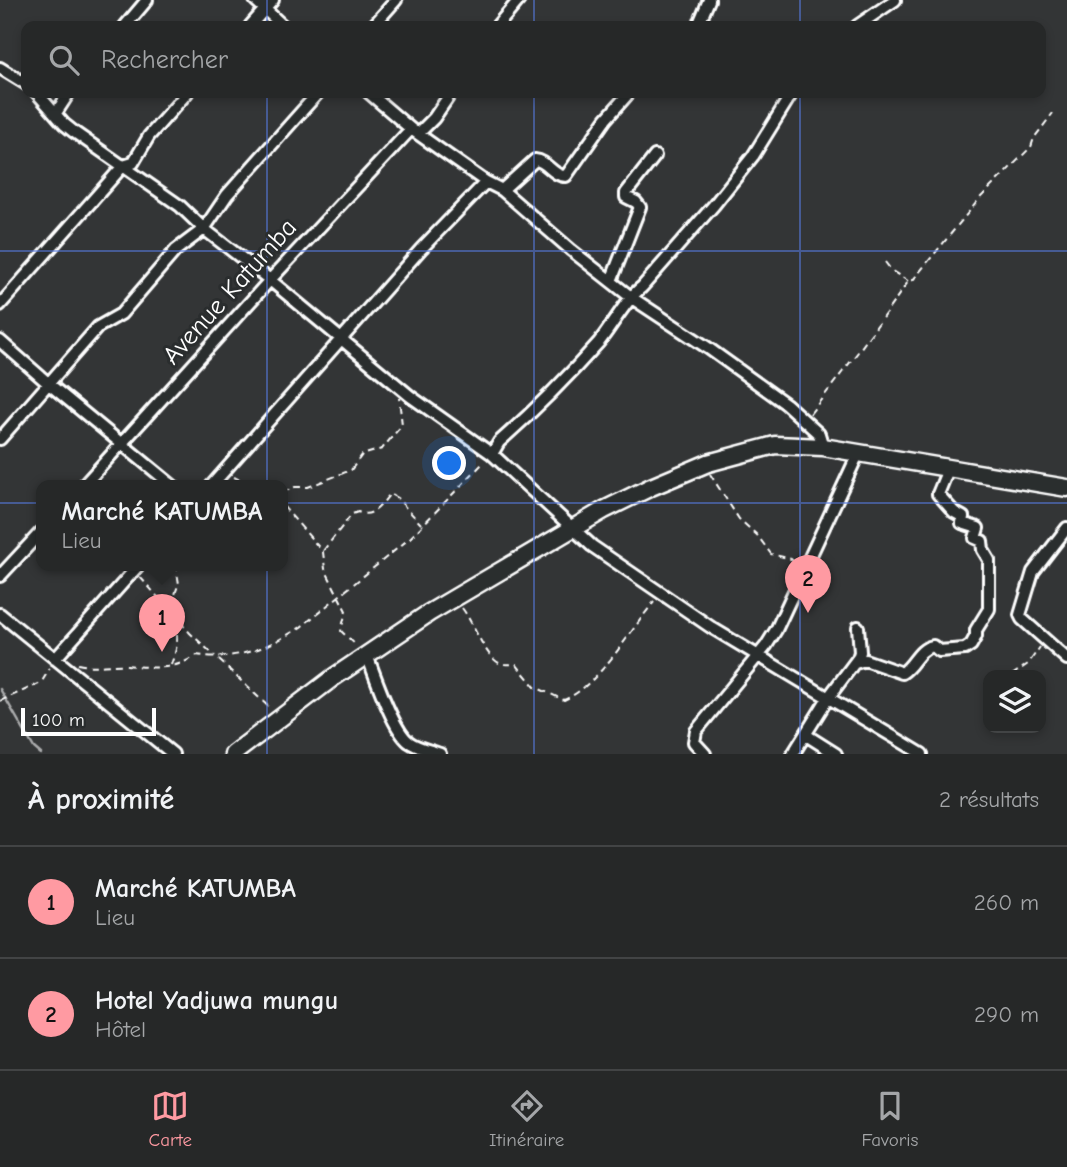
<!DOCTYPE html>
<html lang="fr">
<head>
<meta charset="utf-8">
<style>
	body { margin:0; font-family:"Comic Neue",sans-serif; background:#2e3030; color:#f1f3f6 }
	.controls { position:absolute; right:21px; bottom:21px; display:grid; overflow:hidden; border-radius:14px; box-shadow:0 4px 10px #0003 }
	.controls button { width:63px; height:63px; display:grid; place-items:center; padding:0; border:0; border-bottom:2px solid #424445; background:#262828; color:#f1f3f6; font:35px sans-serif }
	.scale { position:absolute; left:21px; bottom:18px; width:135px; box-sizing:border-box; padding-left:7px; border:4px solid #fff; border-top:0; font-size:19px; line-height:24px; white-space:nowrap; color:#fff; -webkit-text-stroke:5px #2a2d2e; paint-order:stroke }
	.you { position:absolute; left:450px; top:464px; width:24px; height:24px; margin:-18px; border:5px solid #fff; border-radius:50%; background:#1a73e8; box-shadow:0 0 0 10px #1a73e833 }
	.badge { display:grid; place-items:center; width:46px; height:46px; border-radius:50%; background:#ff9aa2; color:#111; font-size:23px; font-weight:700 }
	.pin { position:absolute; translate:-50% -58px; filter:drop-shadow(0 2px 4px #0008) }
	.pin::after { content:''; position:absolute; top:37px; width:24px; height:21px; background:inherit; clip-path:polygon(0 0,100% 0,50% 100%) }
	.popup { position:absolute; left:36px; top:480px; width:252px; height:91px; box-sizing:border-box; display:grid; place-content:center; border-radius:14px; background:#262828; filter:drop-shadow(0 2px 5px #0005); font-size:23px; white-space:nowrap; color:#a4a6a8 }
	.popup b { font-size:26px; color:#f1f3f6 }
	.popup::after { content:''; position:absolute; left:50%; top:100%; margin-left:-14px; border:14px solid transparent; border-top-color:#262828 }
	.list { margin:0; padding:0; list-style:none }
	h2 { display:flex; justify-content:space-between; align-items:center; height:91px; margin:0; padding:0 28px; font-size:30px }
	h2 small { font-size:23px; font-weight:400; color:#a4a6a8 }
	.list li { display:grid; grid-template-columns:46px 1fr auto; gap:21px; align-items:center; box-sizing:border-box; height:112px; padding:0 28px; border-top:2px solid #424445 }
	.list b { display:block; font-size:26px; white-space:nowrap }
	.list p { margin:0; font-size:23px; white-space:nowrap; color:#a4a6a8 }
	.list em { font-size:23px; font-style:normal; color:#a4a6a8 }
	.icon { flex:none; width:38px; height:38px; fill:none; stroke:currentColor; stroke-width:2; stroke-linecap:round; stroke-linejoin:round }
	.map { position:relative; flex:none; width:1067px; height:754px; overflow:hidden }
	.search { position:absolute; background:#262828; box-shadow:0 4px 10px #0003; left:21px; right:21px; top:21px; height:77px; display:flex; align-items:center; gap:18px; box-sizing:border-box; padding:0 24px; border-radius:14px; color:#a4a6a8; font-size:26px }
	.sheet { height:315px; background:#262828 }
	nav { display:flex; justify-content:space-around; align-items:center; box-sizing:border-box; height:98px; border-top:2px solid #424445; background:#262828; font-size:19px; color:#a4a6a8 }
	nav a { display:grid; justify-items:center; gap:4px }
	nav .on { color:#ff9aa2 }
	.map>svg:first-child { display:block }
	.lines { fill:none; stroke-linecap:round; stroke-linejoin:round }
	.stream { stroke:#abacad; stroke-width:2.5 }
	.street-casing { stroke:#fff; stroke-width:16 }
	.secondary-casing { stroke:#fff; stroke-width:21 }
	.path { stroke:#fff; stroke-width:2; stroke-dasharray:7 5; stroke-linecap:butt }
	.street { stroke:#2a2d2e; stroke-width:10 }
	.secondary { stroke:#2a2d2e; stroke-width:16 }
	.grid { fill:none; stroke:#567ae2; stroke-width:2; stroke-opacity:0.55 }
	.labels { text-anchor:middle; stroke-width:6; stroke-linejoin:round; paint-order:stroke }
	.street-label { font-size:26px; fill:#fff; stroke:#2a2d2e }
</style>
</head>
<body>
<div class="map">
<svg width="1067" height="754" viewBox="0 0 1067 754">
	<rect width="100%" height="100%" fill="#333536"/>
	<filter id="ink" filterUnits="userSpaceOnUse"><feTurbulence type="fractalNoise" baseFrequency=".0143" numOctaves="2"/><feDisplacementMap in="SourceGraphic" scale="14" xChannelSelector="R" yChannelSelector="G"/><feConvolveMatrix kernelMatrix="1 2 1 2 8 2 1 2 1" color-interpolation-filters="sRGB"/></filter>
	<g filter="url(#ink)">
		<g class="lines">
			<path class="stream" d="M0,689L34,748L41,754"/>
			<g class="street-casing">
				<path id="street" d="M255,0L283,26
					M125,26L147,0
					M250,26L273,0
					M373,26L396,0
					M497,26L519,0
					M698,26L709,0
					M857,26L895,0
					M0,68L26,84
					M37,93L64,124L74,132L180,206L204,229L270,280L410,396L492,454L592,546L712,628L922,754
					M369,93L411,129L486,182L502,190L571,250L632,298L708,348L786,404L819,434L823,447
					M56,113L69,93
					M418,134L434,118L451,93
					M502,190L535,160C548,161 552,176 566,176L606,119L629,93
					M611,281L640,207L636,202L626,197V193L655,156
					M0,305L123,166L133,163L149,136L187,93
					M0,341L49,384L173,486
					M0,439L98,327L121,314L176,250L204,229L227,195L318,93
					M492,454L499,442C534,411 568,377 599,342C613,325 626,299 642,287L714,205L753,156L792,93
					M83,486L270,280L411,129
					M211,486L421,249L486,182
					M1067,528L1033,572L1020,615L1022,619L1067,659
					M0,576L41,532
					M0,614L173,754
					M367,655C375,676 393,730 409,742C419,749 430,750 440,754
					M55,659L138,566
					M855,663L865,660L902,673C915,665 917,649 933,646L939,651L965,649L971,645L976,636V630L989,609V560L983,550L982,541L975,538L978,528L962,523L963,517L954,512L938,494L949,467
					M806,735L836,754
					M705,754L694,742L696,731L766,646L776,630L859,452
					M793,754L828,698L858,658L860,652L858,627"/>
			</g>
			<g class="secondary-casing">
				<path id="secondary" d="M233,754L334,677L429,613L604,510L651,487L708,463L775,445L823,447L1067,488"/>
			</g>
			<path class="path" d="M885,262L892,271L908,281
				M810,414L858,352L908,282L913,280L981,197L1031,147L1034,138L1053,113
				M710,474L739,519L757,535L771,554L791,559L795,563
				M234,477L252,486
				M283,492L295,487H308L351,470L362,455L382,449L402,425L399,398
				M283,506L323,552L325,569L346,611L341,631L357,646
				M323,551L352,514L358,512C373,519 381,504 390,494L397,498L421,524
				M140,577L190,633L215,656
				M462,608C473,622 484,655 499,663C504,665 510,664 516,664L535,687L564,700C600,684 629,632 654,602
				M219,660L271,709
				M78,664C94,668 111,664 127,665C155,668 172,671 197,655C237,661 267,648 301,627L410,538L484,462
				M171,665C173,658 177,649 177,642C178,623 169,602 179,584L176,566
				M1012,675L1028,664L1040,647
				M0,701L41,683L50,668"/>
			<use href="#street" class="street"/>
			<use href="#secondary" class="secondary"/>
		</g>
	</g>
	<path class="grid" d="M267,0V26M534,0V26M800,0V26M267,93V754M534,93V754M800,93V754M0,251H1067M0,503H1067"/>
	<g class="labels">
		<g class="street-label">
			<text transform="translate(229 291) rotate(-48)" y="9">Avenue Katumba</text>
		</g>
	</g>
</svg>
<div class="controls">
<button><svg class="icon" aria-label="layers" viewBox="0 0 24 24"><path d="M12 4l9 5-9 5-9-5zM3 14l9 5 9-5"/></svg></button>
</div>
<div class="scale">100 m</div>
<div class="you"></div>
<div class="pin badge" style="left:162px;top:652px">1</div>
<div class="popup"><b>Marché KATUMBA</b>Lieu</div>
<div class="pin badge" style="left:808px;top:613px">2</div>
<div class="search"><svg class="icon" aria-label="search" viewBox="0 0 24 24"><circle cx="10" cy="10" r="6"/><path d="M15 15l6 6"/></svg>Rechercher</div>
</div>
<section class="sheet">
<h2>À proximité<small>2 résultats</small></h2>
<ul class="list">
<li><span class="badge">1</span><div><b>Marché KATUMBA</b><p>Lieu</p></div><em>260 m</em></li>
<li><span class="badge">2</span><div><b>Hotel Yadjuwa mungu</b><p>Hôtel</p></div><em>290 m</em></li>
</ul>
</section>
<nav>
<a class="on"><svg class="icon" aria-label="map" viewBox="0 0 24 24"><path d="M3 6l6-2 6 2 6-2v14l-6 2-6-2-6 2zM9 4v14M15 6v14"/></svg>Carte</a>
<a><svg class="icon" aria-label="directions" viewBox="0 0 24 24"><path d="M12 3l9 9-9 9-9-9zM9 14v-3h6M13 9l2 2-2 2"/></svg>Itinéraire</a>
<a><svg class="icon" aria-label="saved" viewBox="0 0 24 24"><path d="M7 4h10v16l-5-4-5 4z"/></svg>Favoris</a>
</nav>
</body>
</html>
